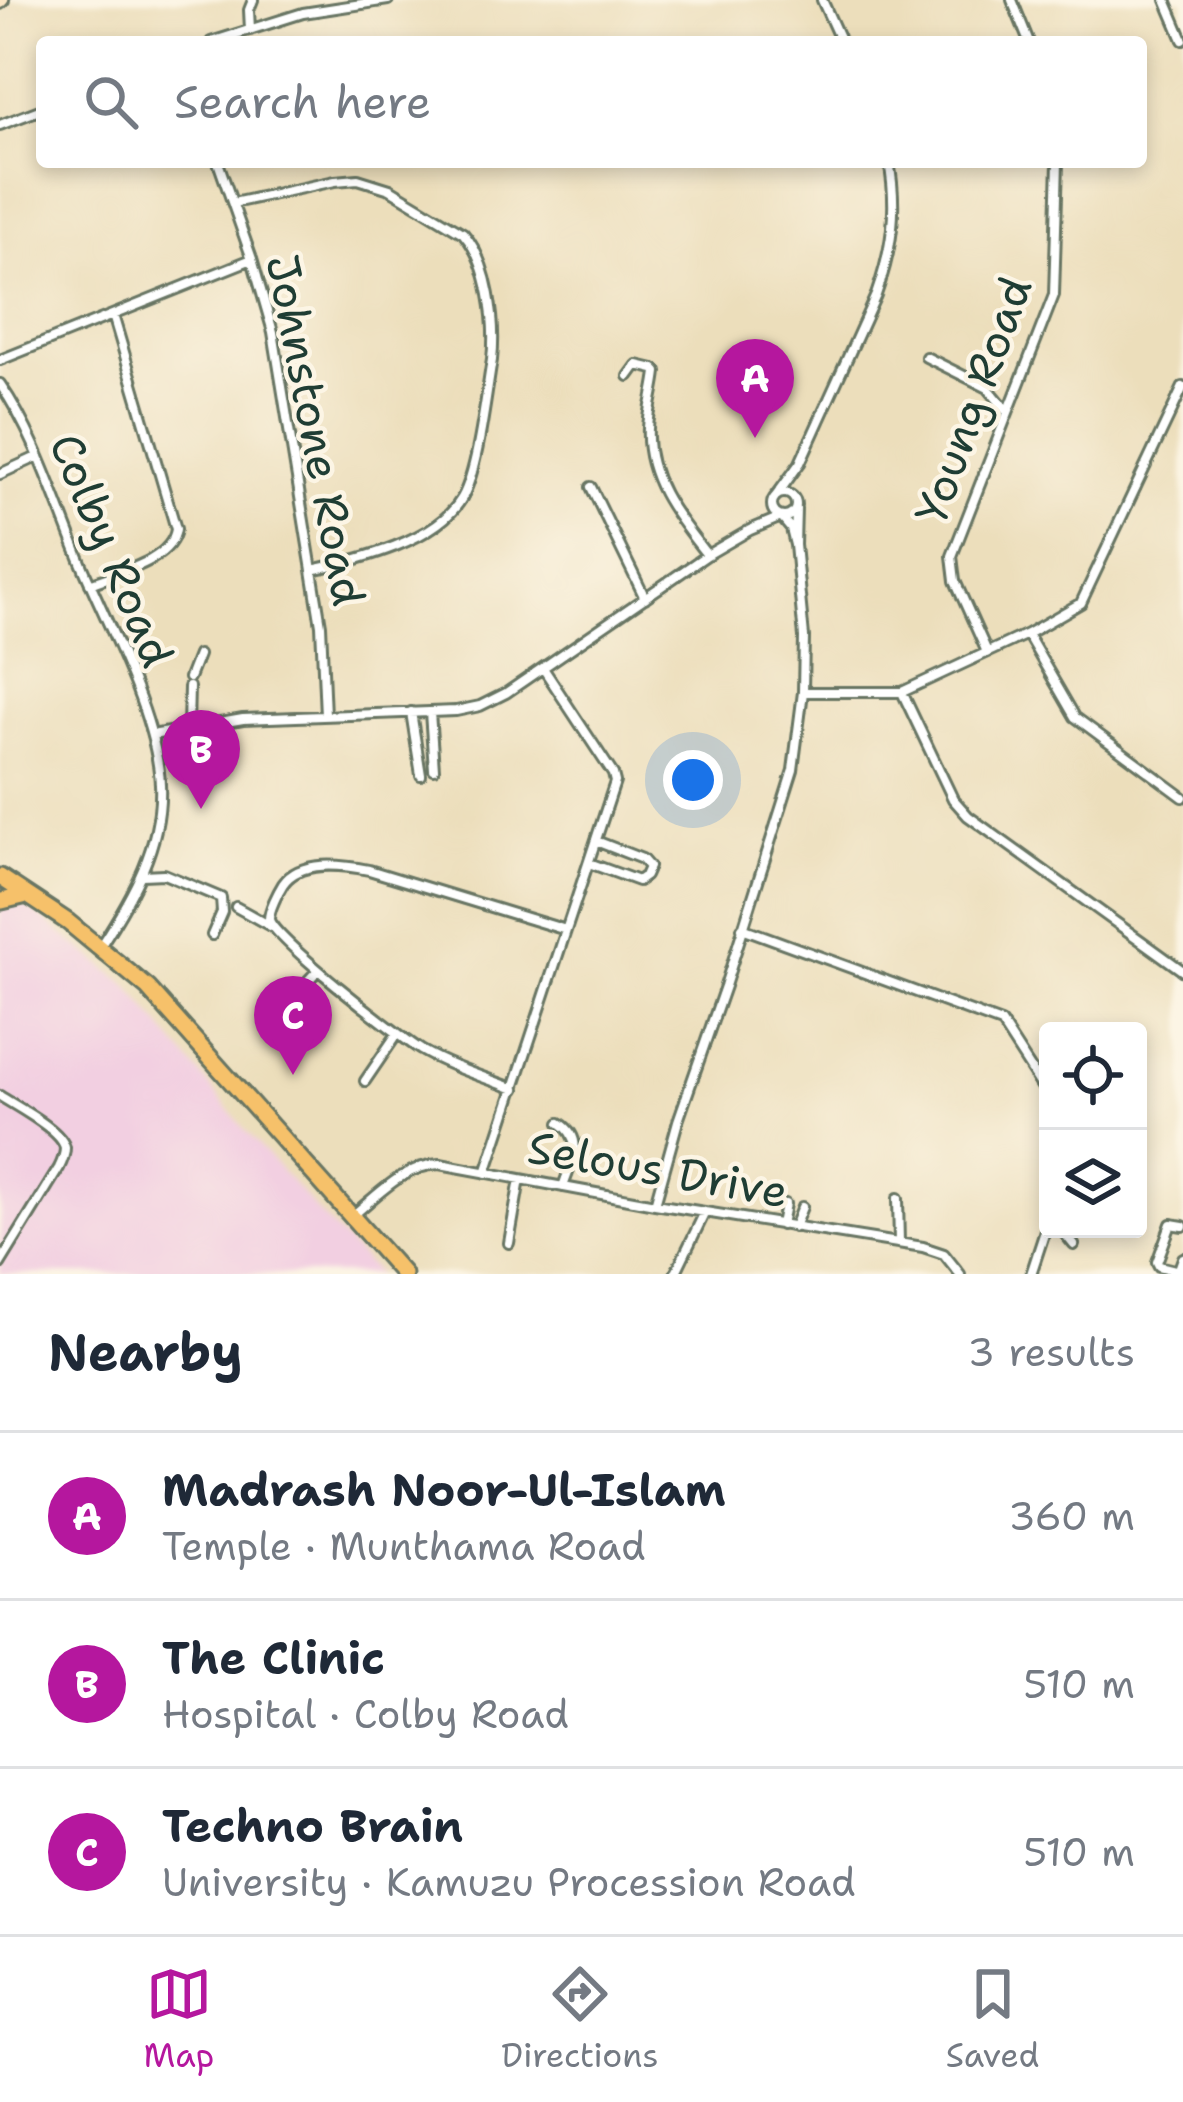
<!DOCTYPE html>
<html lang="en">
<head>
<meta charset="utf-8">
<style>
	body { margin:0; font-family:"Shantell Sans",sans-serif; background:#f6f6f7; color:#1f2937 }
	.controls { position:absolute; right:36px; bottom:36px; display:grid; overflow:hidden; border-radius:12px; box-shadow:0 6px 18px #0003 }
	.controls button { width:108px; height:108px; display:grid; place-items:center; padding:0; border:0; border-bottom:3px solid #e0e1e3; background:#fff; color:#1f2937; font:60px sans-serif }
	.you { position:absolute; left:693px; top:780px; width:42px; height:42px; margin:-30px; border:9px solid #fff; border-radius:50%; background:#1a73e8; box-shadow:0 0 0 18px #1a73e833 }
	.badge { display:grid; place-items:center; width:78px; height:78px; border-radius:50%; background:#b5179e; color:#fff; font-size:39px; font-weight:700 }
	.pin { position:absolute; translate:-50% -99px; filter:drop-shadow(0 3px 6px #0008) }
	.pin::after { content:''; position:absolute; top:63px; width:42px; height:36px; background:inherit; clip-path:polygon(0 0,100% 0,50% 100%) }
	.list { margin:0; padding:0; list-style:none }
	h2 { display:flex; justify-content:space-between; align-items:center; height:156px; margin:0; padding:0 48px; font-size:51px }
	h2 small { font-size:39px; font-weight:400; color:#747a83 }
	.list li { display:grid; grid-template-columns:78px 1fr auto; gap:36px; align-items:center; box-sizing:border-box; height:168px; padding:0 48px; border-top:3px solid #e0e1e3 }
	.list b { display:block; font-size:45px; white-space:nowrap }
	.list p { margin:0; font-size:39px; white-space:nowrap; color:#747a83 }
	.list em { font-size:39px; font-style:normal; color:#747a83 }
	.icon { flex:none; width:66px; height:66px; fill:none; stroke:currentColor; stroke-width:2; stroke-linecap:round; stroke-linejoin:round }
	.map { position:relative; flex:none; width:1183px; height:1274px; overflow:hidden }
	.search { position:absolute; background:#fff; box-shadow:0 6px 18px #0003; left:36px; right:36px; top:36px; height:132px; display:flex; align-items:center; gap:30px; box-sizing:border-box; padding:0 42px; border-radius:12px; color:#747a83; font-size:45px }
	.sheet { height:660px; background:#fff }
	nav { display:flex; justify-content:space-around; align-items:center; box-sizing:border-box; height:168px; border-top:3px solid #e0e1e3; background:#fff; font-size:33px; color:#747a83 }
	nav a { display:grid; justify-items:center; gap:6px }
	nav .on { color:#b5179e }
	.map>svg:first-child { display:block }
	.built { fill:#f2cfe1 }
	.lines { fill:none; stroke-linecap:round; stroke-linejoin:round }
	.street-casing { stroke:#677563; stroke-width:14 }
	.secondary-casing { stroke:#677563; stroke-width:16 }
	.highway-casing { stroke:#677563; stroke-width:21 }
	.street { stroke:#fff; stroke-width:8 }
	.secondary { stroke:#fbe6c4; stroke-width:10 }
	.highway { stroke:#f6c16b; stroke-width:15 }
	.labels { text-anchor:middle; stroke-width:9; stroke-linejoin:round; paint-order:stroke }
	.street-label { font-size:45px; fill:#1f3d34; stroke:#fcf5e5 }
</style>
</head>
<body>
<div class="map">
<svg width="1183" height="1274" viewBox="0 0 1183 1274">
	<rect width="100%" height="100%" fill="#fcf5e5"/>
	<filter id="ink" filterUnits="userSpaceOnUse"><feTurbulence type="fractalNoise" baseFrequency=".00833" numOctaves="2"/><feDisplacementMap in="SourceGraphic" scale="24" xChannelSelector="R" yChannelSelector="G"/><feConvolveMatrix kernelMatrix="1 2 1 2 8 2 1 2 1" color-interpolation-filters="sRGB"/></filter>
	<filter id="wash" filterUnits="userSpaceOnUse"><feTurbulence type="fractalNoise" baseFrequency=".004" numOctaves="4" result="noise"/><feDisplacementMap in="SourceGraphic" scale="48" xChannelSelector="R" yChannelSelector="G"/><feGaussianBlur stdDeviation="2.7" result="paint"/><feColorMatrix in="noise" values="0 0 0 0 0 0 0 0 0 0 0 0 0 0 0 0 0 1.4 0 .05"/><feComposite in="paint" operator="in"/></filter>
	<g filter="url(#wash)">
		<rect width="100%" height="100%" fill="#ecdebb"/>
		<path class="built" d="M0,886L128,985L246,1131L337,1233L378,1274H0Z"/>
	</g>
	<g filter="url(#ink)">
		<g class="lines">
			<g class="street-casing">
				<path id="street" d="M822,0L841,42
					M1012,0L1029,42
					M1166,0L1183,40
					M250,30L249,10L253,0
					M211,42L303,13L388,0
					M0,125L42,109
					M218,162L252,259L273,332L321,625L325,715
					M233,203L335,181L358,179L390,189L463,233C489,262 496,323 492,360C486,395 478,470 462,498C437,541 358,560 312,570
					M926,357L988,388L1008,412
					M0,360L252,259
					M629,376L637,365L654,369L657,372C655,391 649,409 648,428C645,479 678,518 707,555
					M0,384C36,436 56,502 80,560C107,625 157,715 160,784C163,844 132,897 101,945
					M0,474L37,457
					M591,487L645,598
					M772 505a12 12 0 1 1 24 0a12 12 0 1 1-24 0Z
					M776,496L800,463L876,295C892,250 898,209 889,162
					M90,584C117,573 172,561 176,529L113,315
					M1027,634L1075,717L1183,797
					M987,652L955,581L952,556L1054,295L1058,162
					M189,678L198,655
					M803,692H902L1027,634L1081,603L1183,387
					M902,692L953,799L968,816L1183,971
					M411,712L421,775
					M430,712L434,769
					M188,727L189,687
					M152,735L243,719L456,711L480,706L506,693L707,555L750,530L781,517L791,529L795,545
					M589,863L638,881L645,876L649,867L642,859L596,841
					M142,875L164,874L221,898L222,912L212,935
					M236,907L272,927
					M742,928L1001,1023L1048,1096
					M287,1003L318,970
					M365,1081L397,1034
					M515,1089C484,1077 450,1067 421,1050C400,1037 270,936 269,919C269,910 278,892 283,884C300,859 343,865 369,870L566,930
					M0,1096C15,1106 62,1130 65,1148C65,1154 62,1162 59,1168L0,1264
					M560,1123C586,1140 571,1162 563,1187
					M486,1173L615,782L613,774L543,668
					M898,1198L899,1243
					M655,1204L678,1121L725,986L793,770L803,692L804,637L795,545L796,509
					M352,1216C378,1195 404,1165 440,1164L655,1204L923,1247L944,1254L960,1274
					M781,1225L785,1204
					M1183,1226L1171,1224L1157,1262L1159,1266L1183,1272
					M794,1227L802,1207
					M1061,1229L1074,1245
					M509,1243L520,1179
					M1178,1272L1183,1258
					M675,1274L705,1212
					M1031,1274L1048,1222"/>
			</g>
			<g class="secondary-casing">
				<path id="secondary" d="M0,3L3,0"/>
			</g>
			<g class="highway-casing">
				<path id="highway" d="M0,877L68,922L148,988L403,1274
					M2,901L27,895"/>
			</g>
			<use href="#street" class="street"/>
			<use href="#secondary" class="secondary"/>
			<use href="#highway" class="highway"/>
		</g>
	</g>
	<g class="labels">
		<g class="street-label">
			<text transform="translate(973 400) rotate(-70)" y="16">Young Road</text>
			<text transform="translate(316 430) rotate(79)" y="16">Johnstone Road</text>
			<text transform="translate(112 550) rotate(67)" y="16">Colby Road</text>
			<text transform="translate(658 1169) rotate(10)" y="16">Selous Drive</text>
		</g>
	</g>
</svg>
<div class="controls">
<button><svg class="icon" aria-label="locate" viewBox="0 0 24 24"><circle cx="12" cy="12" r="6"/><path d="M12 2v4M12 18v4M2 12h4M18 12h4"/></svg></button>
<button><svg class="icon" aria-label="layers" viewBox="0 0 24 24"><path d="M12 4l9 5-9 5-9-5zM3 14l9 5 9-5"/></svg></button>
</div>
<div class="you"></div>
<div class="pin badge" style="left:755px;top:438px">A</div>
<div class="pin badge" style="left:201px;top:809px">B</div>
<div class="pin badge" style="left:293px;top:1075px">C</div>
<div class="search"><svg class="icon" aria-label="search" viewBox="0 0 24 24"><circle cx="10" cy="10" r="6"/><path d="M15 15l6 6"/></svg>Search here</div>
</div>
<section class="sheet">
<h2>Nearby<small>3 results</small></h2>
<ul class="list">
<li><span class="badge">A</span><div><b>Madrash Noor-Ul-Islam</b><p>Temple · Munthama Road</p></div><em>360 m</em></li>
<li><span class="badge">B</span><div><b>The Clinic</b><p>Hospital · Colby Road</p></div><em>510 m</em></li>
<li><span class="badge">C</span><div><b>Techno Brain</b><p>University · Kamuzu Procession Road</p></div><em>510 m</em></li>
</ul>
</section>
<nav>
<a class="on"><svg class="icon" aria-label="map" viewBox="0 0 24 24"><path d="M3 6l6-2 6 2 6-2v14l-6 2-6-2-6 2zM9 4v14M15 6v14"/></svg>Map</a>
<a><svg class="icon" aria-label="directions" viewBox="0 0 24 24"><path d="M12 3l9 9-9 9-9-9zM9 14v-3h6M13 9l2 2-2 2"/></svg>Directions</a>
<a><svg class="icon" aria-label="saved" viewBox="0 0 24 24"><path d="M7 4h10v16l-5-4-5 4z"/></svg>Saved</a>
</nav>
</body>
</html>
